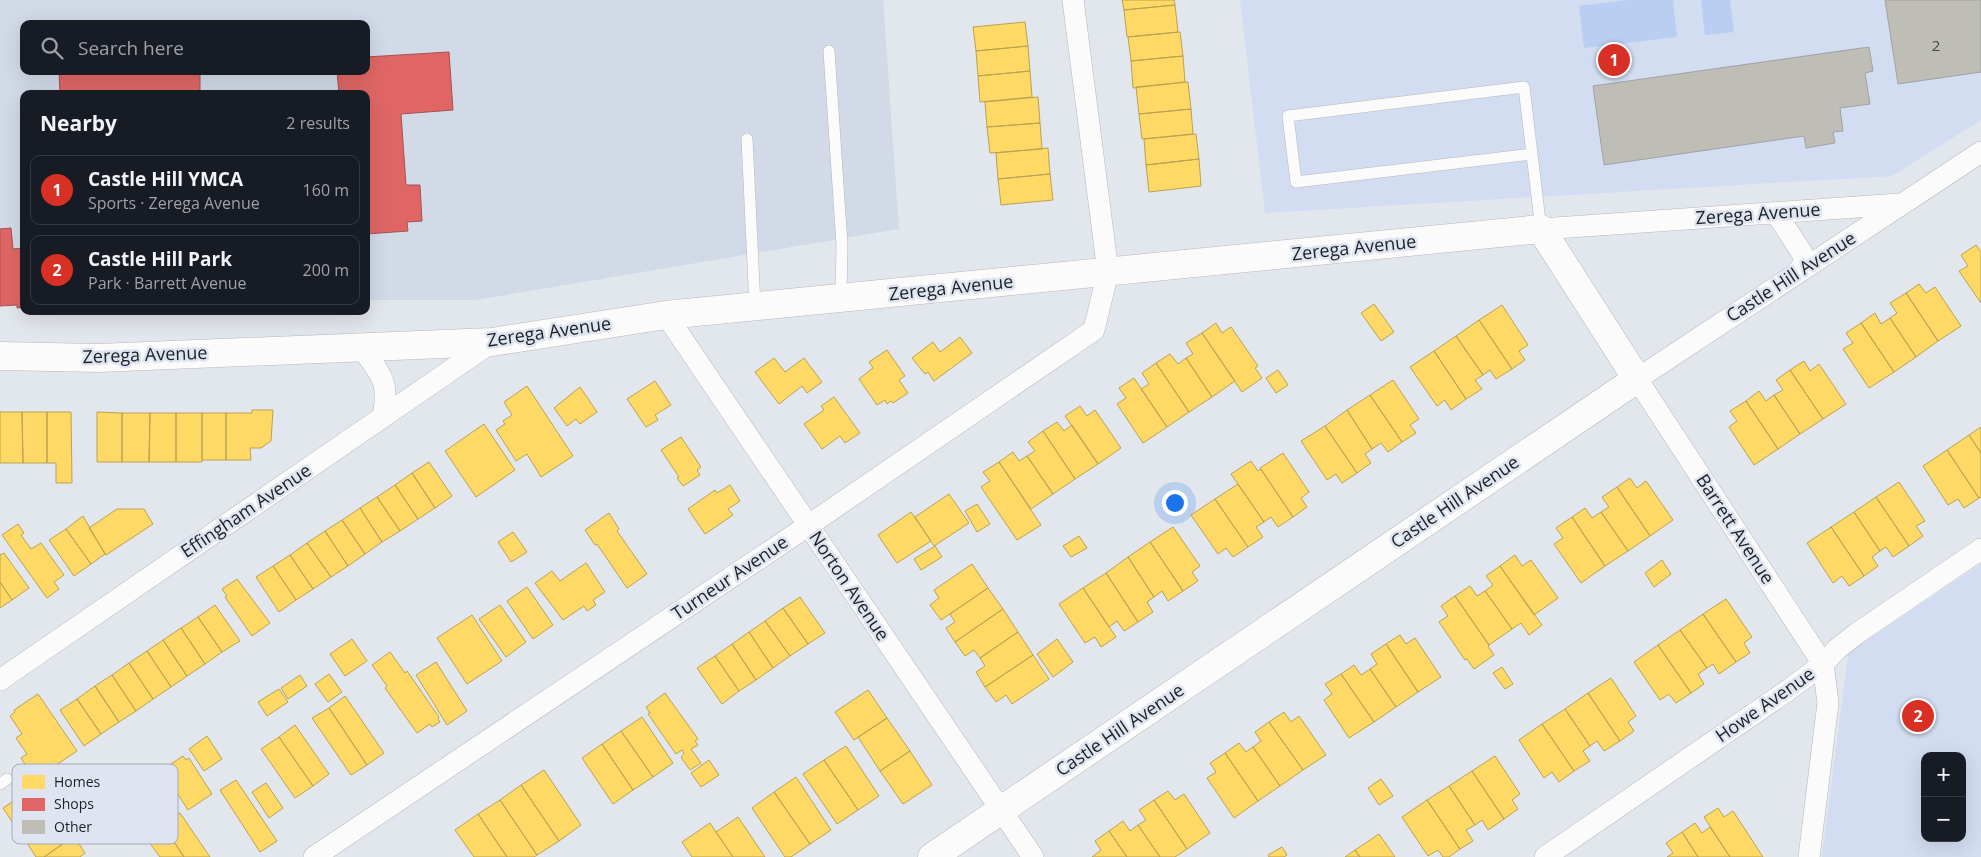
<!DOCTYPE html>
<html lang="en">
<head>
<meta charset="utf-8">
<style>
	body { margin:0; font-family:"Open Sans",sans-serif; background:#20242c; color:#f1f3f6 }
	.controls { position:absolute; right:15px; bottom:15px; display:grid; overflow:hidden; border-radius:10px; box-shadow:0 5px 20px #0002 }
	.controls button { width:45px; height:45px; display:grid; place-items:center; padding:0; border:0; border-bottom:1px solid #363941; background:#171b24; color:#f1f3f6; font:25px sans-serif }
	.you { position:absolute; left:1174px; top:502px; width:18px; height:18px; margin:-12px; border:4px solid #fff; border-radius:50%; background:#1a73e8; box-shadow:0 0 0 8px #1a73e833 }
	.badge { display:grid; place-items:center; width:32px; height:32px; border-radius:50%; background:#d93025; color:#fff; font-size:16px; font-weight:700 }
	.pin { position:absolute; translate:-50% -50%; border:2px solid #fff; box-shadow:0 1px 5px #0006 }
	.list { margin:0; padding:0; list-style:none }
	h2 { display:flex; justify-content:space-between; align-items:center; height:65px; margin:0; padding:0 20px; font-size:21px }
	h2 small { font-size:16px; font-weight:400; color:#9ea1a6 }
	.list li { display:grid; grid-template-columns:32px 1fr auto; gap:15px; align-items:center; box-sizing:border-box; height:70px; margin:0 10px 10px; padding:0 10px; border:1px solid #363941; border-radius:10px }
	.list b { display:block; font-size:19px; white-space:nowrap }
	.list p { margin:0; font-size:16px; white-space:nowrap; color:#9ea1a6 }
	.list em { font-size:16px; font-style:normal; color:#9ea1a6 }
	.icon { flex:none; width:28px; height:28px; fill:none; stroke:currentColor; stroke-width:2; stroke-linecap:round; stroke-linejoin:round }
	.map { position:relative; flex:none; width:1981px; height:857px; overflow:hidden }
	.search { position:absolute; background:#171b24; box-shadow:0 5px 20px #0002; left:20px; top:20px; width:350px; height:55px; display:flex; align-items:center; gap:12px; box-sizing:border-box; padding:0 18px; border-radius:10px; color:#9ea1a6; font-size:19px }
	.panel { position:absolute; background:#171b24; box-shadow:0 5px 20px #0002; left:20px; top:90px; width:350px; height:225px; border-radius:10px }
	.map>svg:first-child { display:block }
	.built { fill:#d2dae7; fill-rule:evenodd }
	.green { fill:#d2ddf1; fill-rule:evenodd }
	.water { fill:#b9cef0 }
	.homes { fill:#ffd966; stroke:#bba252 }
	.shops { fill:#e06666; stroke:#a65152 }
	.building { fill:#bebdb6; stroke:#a1a2a3 }
	.lines { fill:none; stroke-linecap:round; stroke-linejoin:round }
	.service-casing { stroke:#b5b8bd; stroke-width:12 }
	.minor-casing { stroke:#b5b8bd; stroke-width:22 }
	.tertiary-casing { stroke:#b5b8bd; stroke-width:29 }
	.service { stroke:#fbfbfc; stroke-width:11 }
	.minor { stroke:#fbfbfc; stroke-width:21 }
	.tertiary { stroke:#fbfbfc; stroke-width:28 }
	.labels { text-anchor:middle; stroke-width:5; stroke-linejoin:round; paint-order:stroke }
	.number-label { font-size:15px; fill:#454748 }
	.street-label { font-size:18px; fill:#1d2024; stroke:#dee5f1 }
	.key { fill:#dee5f1; stroke:#a4aab4; stroke-width:1 }
	.key-label { font-size:14px; fill:#1d2024 }
</style>
</head>
<body>
<div class="map">
<svg width="1981" height="857" viewBox="0 0 1981 857">
	<rect width="100%" height="100%" fill="#e2e6ed"/>
	<path class="built" d="M0,0H883L899,229L475,300H366V94H24V297H0ZM24,24H366V71H24Z"/>
	<path class="green" d="M1240,0H1981V120L1892,176L1265,213Z
		M1981,564V857H1822L1848,655L1851,651ZM1925,756H1962V838H1925Z"/>
	<path class="water" d="M1627,0H1673L1677,37L1584,48L1579,6Z
		M1701,0H1730L1734,32L1705,35Z"/>
	<path class="homes" d="M1122,0H1174L1175,5L1124,10Z
		M1175,5L1178,32L1127,37L1124,10Z
		M1025,22L1028,46L976,51L973,27Z
		M1180,32L1183,56L1131,61L1128,37Z
		M1028,46L1030,71L978,76L976,51Z
		M1183,56L1185,82L1133,88L1131,61Z
		M1030,71L1032,97L980,102L978,76Z
		M1188,82L1191,109L1139,114L1136,87Z
		M1038,97L1040,123L987,127L985,102Z
		M1191,109L1193,134L1142,139L1139,114Z
		M1040,123L1042,149L990,153L987,127Z
		M1196,134L1199,159L1146,165L1144,139Z
		M1048,148L1050,174L998,179L996,153Z
		M1199,159L1201,186L1149,192L1146,165Z
		M1050,174L1053,200L1001,205L998,179Z
		M1976,245L1981,252V303L1959,271L1968,266L1961,255Z
		M1919,284L1926,293L1935,287L1961,326L1938,341L1906,293Z
		M1906,293L1938,341L1916,357L1890,318L1897,313L1890,303Z
		M1374,304L1394,332L1381,341L1361,313Z
		M1502,305L1528,345L1519,351L1525,360L1512,369L1479,320Z
		M1875,313L1881,324L1890,318L1916,357L1894,372L1861,323Z
		M1479,320L1512,369L1496,379L1490,370L1483,375L1456,336Z
		M1216,323L1222,333L1231,327L1258,366L1255,368L1262,378L1242,392L1202,333Z
		M1861,323L1894,372L1869,388L1843,349L1853,343L1846,333Z
		M1202,333L1235,381L1212,397L1186,358L1193,354L1186,343Z
		M1456,336L1483,375L1475,380L1482,389L1466,399L1434,351Z
		M960,337L972,353L934,381L928,372L925,374L912,358L933,342L940,352Z
		M887,350L905,376L899,380L908,393L893,403L891,401L887,404L885,400L877,405L859,379L873,368L869,362Z
		M1434,351L1466,399L1451,410L1445,400L1437,406L1410,367Z
		M1170,354L1178,364L1186,358L1212,397L1189,412L1156,363Z
		M774,358L785,372L804,358L822,382L807,393L802,386L779,404L755,372Z
		M1804,361L1810,371L1819,364L1846,404L1823,419L1790,370Z
		M1156,363L1189,412L1167,427L1141,389L1149,384L1142,373Z
		M1278,370L1288,385L1276,393L1266,378Z
		M1790,370L1823,419L1800,434L1774,395L1783,390L1776,380Z
		M1134,378L1167,427L1143,443L1117,404L1126,398L1119,388Z
		M1393,380L1419,419L1410,425L1416,433L1402,442L1370,395Z
		M655,381L671,405L655,415L658,420L646,427L627,399Z
		M527,386L573,456L541,477L527,454L516,461L496,430L505,424L503,421L512,415L504,402Z
		M580,387L597,412L580,424L576,419L567,426L554,408Z
		M1759,391L1766,401L1774,395L1800,434L1778,449L1746,401Z
		M1370,395L1402,442L1388,452L1381,443L1372,449L1347,410Z
		M834,397L860,433L845,443L840,436L822,449L804,424L824,410L821,406Z
		M1746,401L1778,449L1754,465L1729,427L1737,421L1730,411Z
		M1080,406L1087,416L1095,410L1121,448L1098,464L1065,416Z
		M252,410H273L271,441L261,448H250L251,460H226V413H252Z
		M1347,410L1372,449L1365,454L1371,463L1357,473L1325,426Z
		M0,412H22L23,463H0Z
		M22,412H47V463H23Z
		M47,412H71L72,483H56V463H47Z
		M97,412L122,413V462H97Z
		M122,413H150L149,462H122Z
		M150,413H176V462H149Z
		M176,413H202V462H176Z
		M202,413H226V460H202Z
		M1057,422L1064,431L1072,425L1098,464L1075,479L1043,431Z
		M484,424L515,470L476,497L445,451Z
		M1325,426L1357,473L1342,483L1336,474L1327,480L1301,441Z
		M1981,427V453L1969,435Z
		M1043,431L1075,479L1053,494L1027,456L1035,451L1028,442Z
		M1969,435L1981,453V497L1979,498L1947,450Z
		M681,437L701,467L697,470L700,475L683,486L677,478L679,477L661,450Z
		M1947,450L1979,498L1964,508L1958,499L1948,505L1923,466Z
		M1013,452L1019,461L1027,456L1053,494L1031,509L999,462Z
		M1283,453L1309,492L1301,498L1307,507L1293,517L1260,468Z
		M1251,461L1258,471L1261,469L1293,517L1278,527L1271,517L1264,522L1231,474Z
		M429,462L452,496L435,508L412,473Z
		M999,462L1041,525L1017,540L981,487L990,481L983,472Z
		M412,473L435,508L418,519L395,485Z
		M1630,478L1637,488L1646,481L1673,520L1650,536L1617,487Z
		M1899,482L1925,521L1916,526L1923,536L1909,546L1876,497Z
		M1238,484L1264,522L1256,527L1263,537L1248,547L1215,499Z
		M395,485L418,519L400,531L377,497Z
		M730,485L740,501L728,509L733,515L705,534L688,509L715,490L717,493Z
		M1617,487L1650,536L1628,551L1601,512L1609,507L1602,497Z
		M949,494L969,523L934,546L915,517Z
		M377,497L400,531L382,542L360,508Z
		M1876,497L1909,546L1893,557L1886,547L1880,551L1854,512Z
		M1215,499L1248,547L1233,557L1226,548L1218,554L1191,515Z
		M977,504L990,524L977,532L965,511Z
		M360,508L382,542L365,554L342,520Z
		M1585,508L1592,518L1601,512L1628,551L1605,566L1572,517Z
		M117,509H144L153,524L106,555L89,528Z
		M911,512L931,541L897,563L878,535Z
		M1854,512L1880,551L1872,557L1878,566L1864,576L1831,527Z
		M609,513L619,529L617,531L647,574L627,588L597,544L595,545L585,530Z
		M83,516L105,554L91,564L66,529Z
		M1572,517L1605,566L1581,583L1554,544L1563,538L1556,528Z
		M342,520L365,554L348,566L325,531Z
		M18,524L24,533L21,535L31,549L41,543L64,575L54,582L59,589L47,598L2,535Z
		M1173,527L1200,566L1192,572L1198,581L1183,591L1150,542Z
		M1831,527L1864,576L1849,586L1842,576L1833,583L1807,543Z
		M66,529L91,564L74,576L49,540Z
		M325,531L348,566L331,577L307,543Z
		M513,532L527,552L511,562L498,542Z
		M1079,536L1087,548L1071,557L1063,546Z
		M1150,542L1183,591L1168,601L1162,591L1154,597L1128,557Z
		M307,543L331,577L313,589L290,555Z
		M935,546L942,557L921,570L914,559Z
		M4,553L29,588L12,600L0,582V555Z
		M290,555L313,589L296,600L273,566Z
		M1515,555L1522,566L1531,560L1558,598L1534,615L1500,566Z
		M1128,557L1154,597L1147,602L1153,612L1138,622L1106,573Z
		M1662,560L1671,574L1654,587L1645,573Z
		M586,563L605,592L593,600L596,605L587,611L584,606L563,620L535,583L552,571L560,581Z
		M972,564L988,588L941,620L930,605L939,598L934,590Z
		M273,566L296,600L279,612L256,577Z
		M1500,566L1542,625L1529,635L1521,623L1512,629L1485,591L1493,585L1486,576Z
		M1106,573L1138,622L1124,631L1117,621L1109,627L1083,588Z
		M237,579L270,623L252,636L225,597L227,596L222,589Z
		M0,582L12,600L0,608Z
		M1470,586L1477,596L1485,591L1512,629L1489,645L1455,596Z
		M527,587L553,625L533,639L507,601Z
		M988,588L1003,609L955,642L946,628L955,622L950,614Z
		M1083,588L1116,637L1101,647L1095,637L1085,643L1059,604Z
		M1455,596L1489,645L1488,646L1494,655L1474,669L1467,659L1465,660L1439,622L1448,616L1441,606Z
		M800,597L825,633L808,644L783,608Z
		M1726,599L1752,637L1744,643L1750,653L1736,662L1703,614Z
		M215,605L240,641L222,652L198,617Z
		M500,605L526,642L506,657L479,619Z
		M783,608L808,644L790,656L765,621Z
		M1003,609L1018,632L980,658L974,650L965,656L955,642Z
		M1703,614L1736,662L1719,674L1713,664L1707,668L1680,630Z
		M472,615L502,661L467,684L437,638Z
		M198,617L222,652L205,664L181,628Z
		M765,621L790,656L773,668L749,632Z
		M181,628L205,664L187,676L163,640Z
		M1680,630L1707,668L1698,674L1704,684L1691,693L1658,645Z
		M749,632L773,668L756,680L732,644Z
		M1018,632L1033,655L985,687L976,672L985,666L980,658Z
		M1400,635L1406,644L1415,638L1441,677L1418,692L1386,644Z
		M352,639L367,661L345,676L330,654Z
		M1057,639L1073,662L1053,677L1037,654Z
		M163,640L187,676L171,687L147,651Z
		M732,644L756,680L739,691L715,656Z
		M1386,644L1418,692L1396,707L1370,669L1377,664L1371,654Z
		M1658,645L1691,693L1676,703L1669,694L1660,700L1634,662Z
		M147,651L171,687L153,699L129,663Z
		M390,652L405,673L407,671L439,717L438,718L440,722L432,727L430,724L417,733L385,688L387,686L372,665Z
		M1033,655L1049,679L1012,704L1006,695L996,702L985,687Z
		M715,656L739,691L722,704L697,668Z
		M436,662L467,711L447,725L416,675Z
		M129,663L153,699L136,711L112,675Z
		M1354,665L1361,675L1370,669L1396,707L1374,722L1341,674Z
		M1502,667L1513,684L1505,689L1493,673Z
		M329,674L342,692L328,702L315,684Z
		M1341,674L1374,722L1349,738L1324,700L1332,694L1325,684Z
		M112,675L136,711L119,722L95,686Z
		M300,675L307,686L288,699L281,688Z
		M1611,678L1636,716L1628,722L1634,731L1620,741L1588,693Z
		M95,686L119,722L101,734L77,699Z
		M279,689L288,702L267,716L258,702Z
		M868,690L887,718L854,740L835,712Z
		M665,693L698,739L695,741L698,745L691,749L701,763L690,770L681,757L684,754L682,750L676,754L648,714L650,713L646,707Z
		M1588,693L1620,741L1604,751L1597,741L1590,746L1565,709Z
		M38,694L77,751L35,779L21,758L27,754L16,738L22,734L10,716L15,712L14,710Z
		M345,696L384,753L367,765L329,708Z
		M77,699L101,734L84,746L60,710Z
		M329,708L367,765L351,775L312,718Z
		M1565,709L1590,746L1583,751L1590,761L1574,771L1542,724Z
		M1284,712L1291,722L1299,716L1326,755L1303,770L1269,722Z
		M642,717L673,763L653,777L621,731Z
		M887,718L910,751L880,771L858,737Z
		M1269,722L1303,770L1280,786L1253,747L1261,741L1255,732Z
		M1542,724L1574,771L1559,782L1552,772L1544,778L1519,740Z
		M295,725L329,774L313,786L279,737Z
		M621,731L653,777L633,790L602,744Z
		M207,736L222,759L204,771L189,749Z
		M279,737L313,786L295,798L261,749Z
		M1239,743L1246,752L1253,747L1280,786L1258,801L1225,753Z
		M602,744L633,790L613,804L582,758Z
		M846,746L879,796L858,810L824,760Z
		M910,751L932,785L903,804L880,771Z
		M1225,753L1258,801L1234,818L1207,778L1216,772L1210,763Z
		M183,756L186,760L189,758L212,794L188,810L162,770Z
		M1495,756L1520,794L1512,800L1518,809L1504,819L1472,771Z
		M709,760L719,775L701,787L691,773Z
		M824,760L858,810L837,824L803,774Z
		M544,770L581,825L559,841L521,785Z
		M1472,771L1504,819L1488,830L1482,820L1475,825L1449,786Z
		M796,777L831,830L810,844L774,792Z
		M1381,779L1393,796L1379,805L1368,788Z
		M236,780L277,841L260,852L220,790Z
		M266,783L283,808L269,818L252,792Z
		M39,784L51,802L15,826L3,808Z
		M521,785L559,841L537,855L500,800Z
		M1449,786L1475,825L1466,830L1473,841L1460,849L1427,800Z
		M1168,791L1175,800L1184,794L1210,833L1187,849L1154,800Z
		M774,792L810,844L791,857H785L752,808Z
		M500,800L537,855L534,857H507L478,814Z
		M1154,800L1187,849L1175,857H1160L1138,825L1146,820L1139,810Z
		M1427,800L1460,849L1449,857H1443L1438,850L1428,856L1402,817Z
		M1718,808L1724,817L1733,811L1763,857H1730L1704,817Z
		M180,813L210,857H184L163,825Z
		M478,814L507,857H474L455,830Z
		M738,817L765,857H733L716,832Z
		M62,819L74,836L44,857H36L27,843Z
		M1123,821L1130,831L1138,825L1160,857H1127L1109,831Z
		M710,823L716,832L733,857H692L682,842Z
		M1695,823L1702,833L1710,827L1730,857H1698L1682,832Z
		M161,829L166,836L169,834L184,857H160L146,838Z
		M1109,831L1127,857H1092L1101,850L1095,841Z
		M1682,832L1698,857H1667L1673,853L1666,843Z
		M1379,834L1395,857H1360L1355,850Z
		M74,836L85,853L80,857H44Z
		M1282,847L1287,855L1284,857H1269L1268,855Z
		M1355,850L1360,857H1345Z"/>
	<path class="shops" d="M449,52L453,110L401,114L406,185H420L422,221L407,222L408,231L366,234V94H339L337,71H366V57Z
		M59,71H200V94H60Z
		M11,228L13,249L24,248V307L17,308V305L0,306V229Z"/>
	<path class="building" d="M1885,0H1981V72L1898,84Z
		M1869,47L1873,71L1865,73L1870,104L1840,108L1843,131L1833,132L1835,143L1806,148L1804,136L1604,165L1593,86Z"/>
	<g class="lines">
		<g class="service-casing">
			<path id="service" d="M829,51L842,245L841,298
				M747,139L755,306
				M1532,154L1296,182L1288,116L1524,87C1530,135 1535,182 1541,229
				M0,784L7,779"/>
		</g>
		<g class="minor-casing">
			<path id="minor" d="M1776,213L1802,253C1805,263 1803,267 1795,274
				M1541,229L1900,204
				M666,315L1033,857
				M361,347C381,375 390,381 383,417
				M0,680L492,342
				M314,857L809,525L1094,330L1108,272L1073,0
				M1545,857L1787,691L1823,664L1837,649L1856,634L1981,549
				M1809,857L1828,703L1823,664L1637,379L1981,152"/>
		</g>
		<g class="tertiary-casing">
			<path id="tertiary" d="M0,356L98,358L492,342L666,315L1541,229L1637,379L932,857"/>
		</g>
		<use href="#service" class="service"/>
		<use href="#minor" class="minor"/>
		<use href="#tertiary" class="tertiary"/>
	</g>
	<g class="labels">
		<g class="number-label">
			<text x="1936" y="51">2</text>
		</g>
		<g class="street-label">
			<text transform="translate(1758 214) rotate(-4)" y="6">Zerega Avenue</text>
			<text transform="translate(1354 248) rotate(-6)" y="6">Zerega Avenue</text>
			<text transform="translate(1791 277) rotate(-33)" y="6">Castle Hill Avenue</text>
			<text transform="translate(951 288) rotate(-6)" y="6">Zerega Avenue</text>
			<text transform="translate(549 332) rotate(-8)" y="6">Zerega Avenue</text>
			<text transform="translate(145 355) rotate(-2)" y="6">Zerega Avenue</text>
			<text transform="translate(1455 502) rotate(-34)" y="6">Castle Hill Avenue</text>
			<text transform="translate(246 511) rotate(-34)" y="6">Effingham Avenue</text>
			<text transform="translate(1735 529) rotate(57)" y="6">Barrett Avenue</text>
			<text transform="translate(730 578) rotate(-34)" y="6">Turneur Avenue</text>
			<text transform="translate(849 586) rotate(56)" y="6">Norton Avenue</text>
			<text transform="translate(1765 705) rotate(-35)" y="6">Howe Avenue</text>
			<text transform="translate(1120 730) rotate(-34)" y="6">Castle Hill Avenue</text>
		</g>
	</g>
	<rect x="12" y="764" width="166" height="80" rx="8" class="key"/>
	<rect x="22" y="775" width="23" height="14" fill="#ffd966"/>
	<rect x="22" y="798" width="23" height="13" fill="#e06666"/>
	<rect x="22" y="820" width="23" height="14" fill="#bebdb6"/>
	<g class="key-label">
		<text x="54" y="787">Homes</text>
		<text x="54" y="809">Shops</text>
		<text x="54" y="832">Other</text>
	</g>
</svg>
<div class="controls">
<button>+</button>
<button>−</button>
</div>
<div class="you"></div>
<div class="pin badge" style="left:1614px;top:60px">1</div>
<div class="pin badge" style="left:1918px;top:716px">2</div>
<div class="search"><svg class="icon" aria-label="search" viewBox="0 0 24 24"><circle cx="10" cy="10" r="6"/><path d="M15 15l6 6"/></svg>Search here</div>
<section class="panel">
<h2>Nearby<small>2 results</small></h2>
<ul class="list">
<li><span class="badge">1</span><div><b>Castle Hill YMCA</b><p>Sports · Zerega Avenue</p></div><em>160 m</em></li>
<li><span class="badge">2</span><div><b>Castle Hill Park</b><p>Park · Barrett Avenue</p></div><em>200 m</em></li>
</ul>
</section>
</div>
</body>
</html>
